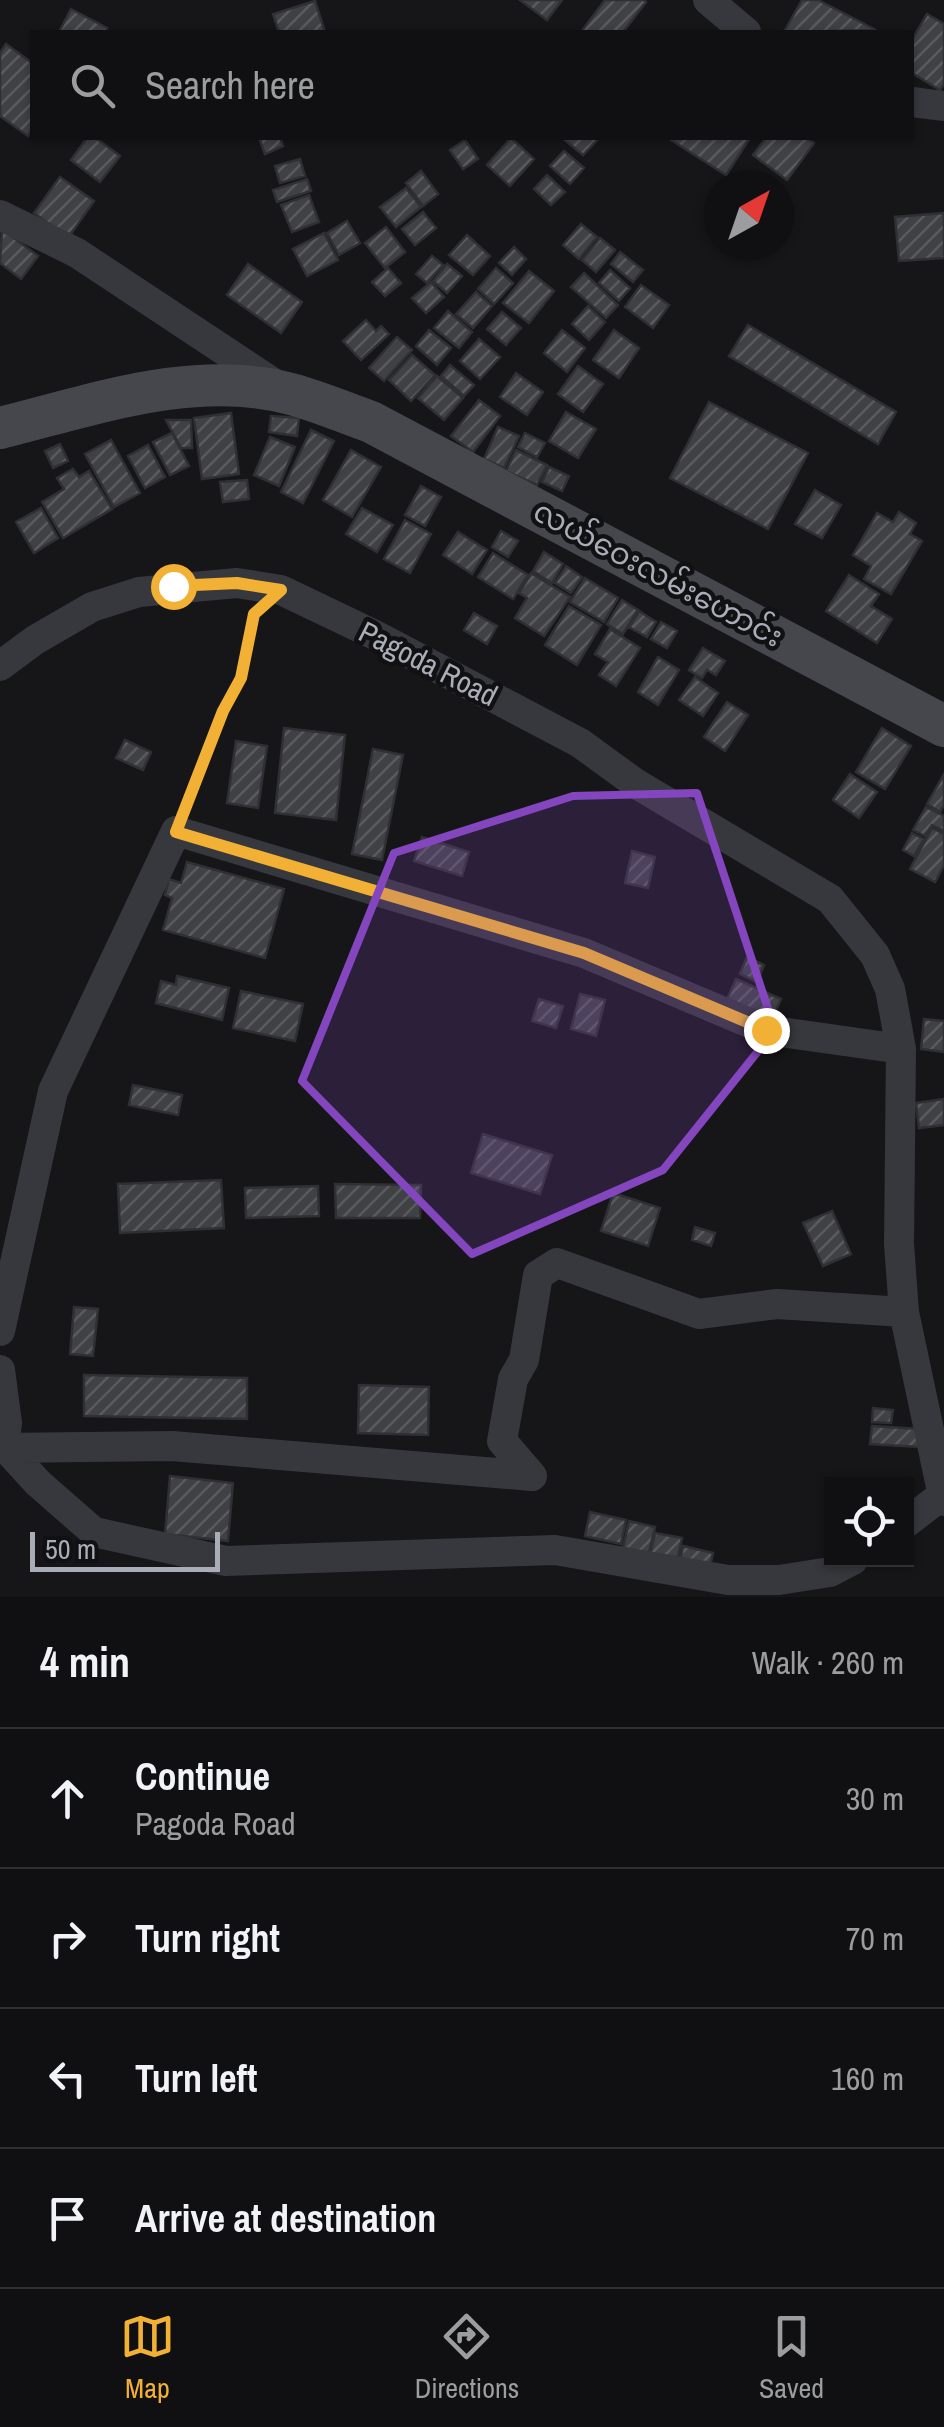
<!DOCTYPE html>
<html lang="en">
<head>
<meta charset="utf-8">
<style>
	body { margin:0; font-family:"Archivo Narrow","Noto Sans Myanmar",sans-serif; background:#19191b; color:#f1f3f6 }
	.controls { position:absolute; right:30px; bottom:30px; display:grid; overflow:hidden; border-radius:0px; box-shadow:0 2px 8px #0004 }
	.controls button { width:90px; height:90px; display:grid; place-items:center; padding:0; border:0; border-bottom:2px solid #303032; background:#101012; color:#f1f3f6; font:50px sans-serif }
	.compass { position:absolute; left:704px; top:170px; width:90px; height:90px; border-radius:50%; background:#101012; box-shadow:0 2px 8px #0004; rotate:40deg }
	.scale { position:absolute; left:30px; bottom:25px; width:190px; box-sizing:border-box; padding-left:10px; border:5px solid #a8adb8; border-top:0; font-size:28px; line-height:35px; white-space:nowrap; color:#a8adb8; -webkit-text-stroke:8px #111113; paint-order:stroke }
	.stop { position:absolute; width:30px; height:30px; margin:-22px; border:8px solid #f2b134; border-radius:50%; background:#fff }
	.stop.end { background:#f2b134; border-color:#fff; box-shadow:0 2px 10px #0008 }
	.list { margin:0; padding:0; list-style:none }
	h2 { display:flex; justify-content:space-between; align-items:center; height:130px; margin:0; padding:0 40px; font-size:42px }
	h2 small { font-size:32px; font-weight:400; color:#9c9d9f }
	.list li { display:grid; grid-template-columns:65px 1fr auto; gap:30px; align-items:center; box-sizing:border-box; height:140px; padding:0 40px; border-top:2px solid #303032 }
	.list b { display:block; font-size:38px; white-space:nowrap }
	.list p { margin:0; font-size:32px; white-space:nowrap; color:#9c9d9f }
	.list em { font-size:32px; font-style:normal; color:#9c9d9f }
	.icon { flex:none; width:55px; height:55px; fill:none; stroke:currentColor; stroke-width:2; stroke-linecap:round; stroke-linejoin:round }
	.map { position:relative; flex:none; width:944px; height:1597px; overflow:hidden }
	.search { position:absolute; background:#101012; box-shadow:0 2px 8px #0004; left:30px; right:30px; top:30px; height:110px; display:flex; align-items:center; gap:25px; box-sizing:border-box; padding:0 35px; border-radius:0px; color:#9c9d9f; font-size:38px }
	.sheet { height:690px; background:#101012 }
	nav { display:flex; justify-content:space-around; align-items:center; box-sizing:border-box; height:140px; border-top:2px solid #303032; background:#101012; font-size:28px; color:#9c9d9f }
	nav a { display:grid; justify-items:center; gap:5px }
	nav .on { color:#f2b134 }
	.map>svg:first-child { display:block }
	.building { fill:url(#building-hatch); stroke:#303034; stroke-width:2.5 }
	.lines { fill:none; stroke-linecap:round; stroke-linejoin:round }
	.path { stroke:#3d3f44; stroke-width:5; stroke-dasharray:5 8; stroke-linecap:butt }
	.street { stroke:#37383d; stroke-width:30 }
	.secondary { stroke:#45474d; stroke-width:42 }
	.route { stroke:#f2b134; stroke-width:12 }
	.marked { fill:#8446be; fill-opacity:0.2; stroke:#8446be; stroke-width:8; stroke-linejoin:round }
	.labels { text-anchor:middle; stroke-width:9; stroke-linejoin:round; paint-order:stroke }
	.street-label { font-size:30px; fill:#a8adb8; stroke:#111113 }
</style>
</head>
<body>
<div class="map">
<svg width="944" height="1597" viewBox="0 0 944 1597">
	<defs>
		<pattern id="building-hatch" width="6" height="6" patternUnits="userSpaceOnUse" patternTransform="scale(2.5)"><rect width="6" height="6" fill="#404145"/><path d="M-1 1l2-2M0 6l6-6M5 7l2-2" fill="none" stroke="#595a5e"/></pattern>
	</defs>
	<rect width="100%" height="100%" fill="#161618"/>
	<path class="building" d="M520,0H562L547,20Z
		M605,0H644L646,2L623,32H581Z
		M802,0H818L876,30L784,32Z
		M315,1L325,32H279L273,14Z
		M71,9L107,28L105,32H59Z
		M927,14L944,24V84L940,90L912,73V40Z
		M6,44L32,63V129L28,136L0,116V53Z
		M87,138H96L120,156L100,182L71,160Z
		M259,138H280L283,146L265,154Z
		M511,138L534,159L510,186L487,165Z
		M568,138H599L583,155L565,140Z
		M668,138H750L726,175Z
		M766,138H806L814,143L787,180L753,155Z
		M465,140L478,159L463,169L450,150Z
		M564,151L584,168L570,184L550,166Z
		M300,159L305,176L280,183L275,166Z
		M421,171L438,194L423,206L406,183Z
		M547,175L565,192L551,205L534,189Z
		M60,177L94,201L68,238L34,213Z
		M307,179L311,191L277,202L273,190Z
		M406,188L421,207L396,227L380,207Z
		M309,195L319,222L292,232L281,205Z
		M423,212L436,228L415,245L402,229Z
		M944,213V258L899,261L895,217Z
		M347,221L360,243L339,255L327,233Z
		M581,224L597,237L579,259L563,245Z
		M386,227L405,252L385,268L365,243Z
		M2,229L38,256L21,279L0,263Z
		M324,233L338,260L307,276L293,249Z
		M467,235L490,256L473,275L449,255Z
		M600,238L615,250L596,272L582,260Z
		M514,247L526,259L512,275L499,263Z
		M620,252L643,270L633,282L611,264Z
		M432,256L443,265L427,283L416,274Z
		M248,264L302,302L281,333L227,295Z
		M447,264L462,276L447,293L433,281Z
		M388,268L401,283L385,296L372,282Z
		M496,268L513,283L494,304L478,289Z
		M610,270L630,288L619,301L599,283Z
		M529,271L554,291L529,323L503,303Z
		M584,273L618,305L606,318L571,287Z
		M431,282L444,297L426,313L412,298Z
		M641,285L669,305L653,328L625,307Z
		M476,292L492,306L473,328L456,314Z
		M588,306L605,322L589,340L572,324Z
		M448,311L472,332L459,348L434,328Z
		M502,312L521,328L506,345L487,329Z
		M366,320L376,331L381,326L389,334L361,360L343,341Z
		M748,325L896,412L878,444L729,356Z
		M429,330L451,348L437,365L416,346Z
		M562,330L585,348L567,372L544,353Z
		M614,330L639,348L619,378L593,360Z
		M397,337L412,350L384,381L369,368Z
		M479,339L500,357L480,379L460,361Z
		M412,355L435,375L411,401L389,380Z
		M450,365L474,385L464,396L441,376Z
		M578,366L603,384L583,412L558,394Z
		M516,373L543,392L527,415L500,397Z
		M437,376L463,398L444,420L418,398Z
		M479,400L500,416L473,452L451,436Z
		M709,402L808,453L768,529L670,478Z
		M566,412L596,429L578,458L549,441Z
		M231,413L239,474L202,479L194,418Z
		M271,416L299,418L297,436L269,432Z
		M166,420H191L192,448H181Z
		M498,427L519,436L504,468L484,459Z
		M311,430L334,441L303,503L281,492Z
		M172,433L189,466L170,475L153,442Z
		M525,433L545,443L537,457L518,447Z
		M270,437L295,447L279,486L254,475Z
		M111,440L140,493L114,507L85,454Z
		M60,444L68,461L53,468L45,451Z
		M148,445L165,477L145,488L128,456Z
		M351,450L381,467L352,517L323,500Z
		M516,450L547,465L537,485L506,471Z
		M549,467L569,476L562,491L542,482Z
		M73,469L79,477L89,471L112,509L63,538L42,502L64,489L57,478Z
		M247,480L249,499L223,502L220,482Z
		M421,486L441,497L425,526L405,515Z
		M815,490L841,505L822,538L795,524Z
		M41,508L58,538L34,553L16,522Z
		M362,508L393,525L377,552L346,534Z
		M899,512L916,523L910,534L922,541L891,594L864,579L871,566L853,555L877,513L893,522Z
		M405,520L431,534L410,573L384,559Z
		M501,531L518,541L508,557L492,547Z
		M458,532L487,550L472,574L443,555Z
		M544,552L563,564L552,583L533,571Z
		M493,553L528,575L513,599L478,577Z
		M566,566L582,577L571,593L555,583Z
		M531,573L570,597L544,636L515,618L527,598L519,593Z
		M849,575L879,594L871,606L892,619L877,643L826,611Z
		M585,578L618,598L604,622L570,602Z
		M622,600L638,610L623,634L607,624Z
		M569,606L601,625L577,665L545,645Z
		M639,611L656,622L647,637L629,627Z
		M474,613L497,626L487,644L464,630Z
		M661,622L677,631L667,648L651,639Z
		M610,629L640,648L616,686L599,675L608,662L595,654Z
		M703,648L725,661L716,675L707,670L702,678L689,670Z
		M658,657L679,670L658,705L638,692Z
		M695,677L718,693L703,716L679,700Z
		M727,702L748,715L725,751L704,737Z
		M284,728L345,735L336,820L275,813Z
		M882,728L911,746L885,789L856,772Z
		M125,740L151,752L143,770L116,758Z
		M236,741L267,746L258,808L227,803Z
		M373,749L403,755L382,860L352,854Z
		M850,774L877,792L859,818L833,800Z
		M944,774V805L940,812L927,804Z
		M926,807L944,816V831L932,825L925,836L913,830Z
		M932,828L944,834V865L935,882L910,869Z
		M912,833L924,839L914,856L903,850Z
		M422,837L469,852L462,876L414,861Z
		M632,851L655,857L648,888L625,883Z
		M187,862L284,889L265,958L163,930L172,898L165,895L169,879L181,883Z
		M747,957L764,965L757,982L740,974Z
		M177,976L229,988L222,1020L156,1003L161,981L176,985Z
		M736,979L781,999L770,1024L725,1004Z
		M241,991L303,1004L295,1041L233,1028Z
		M580,994L605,1000L596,1036L571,1029Z
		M539,999L563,1006L556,1028L532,1021Z
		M924,1019L944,1021V1052L921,1049Z
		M133,1085L182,1095L178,1115L129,1105Z
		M944,1099V1125L919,1128L916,1103Z
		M483,1134L552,1155L540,1194L471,1173Z
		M221,1180L224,1228L120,1233L118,1184Z
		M335,1184L421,1185L420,1218H336Z
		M318,1186L319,1216L246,1218L245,1188Z
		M613,1193L660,1208L648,1246L601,1231Z
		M832,1211L851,1254L823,1266L803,1223Z
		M695,1227L715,1233L711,1246L692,1240Z
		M74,1307L98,1309L93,1356L70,1354Z
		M84,1375L247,1378V1419L84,1416Z
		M359,1385L429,1387L428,1435L358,1433Z
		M873,1408L893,1410L891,1423L872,1422Z
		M872,1426L919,1429V1447L870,1444Z
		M170,1476L233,1483L228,1541L165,1534Z
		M590,1512L626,1520L621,1544L585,1536Z
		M629,1521L655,1527L649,1553L623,1548Z
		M655,1533L682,1538L677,1561L650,1555Z
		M683,1546L713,1553L710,1566L680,1560Z"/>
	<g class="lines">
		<path class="path" d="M186,805L223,711L241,678L254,614"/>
		<path class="street" d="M708,0L746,32
			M912,102L944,106
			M0,215L77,253L278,386
			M0,666L35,640L92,607L139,592L237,583L281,590L375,635L580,743L635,783L830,899L875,955L890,989L901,1049
			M0,1331L53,1091L176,831L584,953L766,1030L901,1049L899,1244L904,1312L944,1501
			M0,1370L7,1423L4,1446L38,1483L94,1532L226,1561L555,1550L728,1580H779L830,1572L853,1560
			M0,1448L172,1446L532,1476
			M532,1476L502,1441L513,1379L524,1360L538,1275L557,1263L699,1314L777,1304L904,1312
			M906,1523L944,1494"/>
		<path class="secondary" d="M0,428C93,405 195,368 291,394C318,401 345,413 371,422L944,726"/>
	</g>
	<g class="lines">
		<path class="route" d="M173,586L237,583L281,590L254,614L241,678L223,711L176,832L584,953L766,1030"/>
	</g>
	<path class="marked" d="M697,793L775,1030L663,1170L472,1254L302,1081L394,853L573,796Z"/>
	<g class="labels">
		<g class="street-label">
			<text transform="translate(658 574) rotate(28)" y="10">လယ်ဝေးလမ်းဟောင်း</text>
			<text transform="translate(428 664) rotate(27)" y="10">Pagoda Road</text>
		</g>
	</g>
</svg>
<div class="controls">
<button><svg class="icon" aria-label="locate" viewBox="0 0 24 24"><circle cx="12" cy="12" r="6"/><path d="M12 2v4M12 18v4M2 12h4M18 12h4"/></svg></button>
</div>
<svg class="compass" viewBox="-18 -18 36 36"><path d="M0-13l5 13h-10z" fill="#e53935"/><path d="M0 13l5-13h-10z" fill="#9c9d9f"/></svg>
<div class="scale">50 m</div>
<div class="stop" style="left:173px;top:586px"></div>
<div class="stop end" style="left:766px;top:1030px"></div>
<div class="search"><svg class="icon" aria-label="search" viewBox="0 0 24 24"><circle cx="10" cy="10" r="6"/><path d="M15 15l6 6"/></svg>Search here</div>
</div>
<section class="sheet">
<h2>4 min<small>Walk · 260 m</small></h2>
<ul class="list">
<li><svg class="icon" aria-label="ahead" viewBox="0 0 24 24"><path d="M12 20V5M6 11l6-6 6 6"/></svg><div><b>Continue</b><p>Pagoda Road</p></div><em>30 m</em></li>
<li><svg class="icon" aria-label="right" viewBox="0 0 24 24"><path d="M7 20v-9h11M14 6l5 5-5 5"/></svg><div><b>Turn right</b></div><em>70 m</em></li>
<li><svg class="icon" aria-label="left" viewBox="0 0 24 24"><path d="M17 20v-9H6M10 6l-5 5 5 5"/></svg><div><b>Turn left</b></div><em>160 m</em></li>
<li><svg class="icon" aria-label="arrive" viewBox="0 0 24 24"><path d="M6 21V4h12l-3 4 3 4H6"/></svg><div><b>Arrive at destination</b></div></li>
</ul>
</section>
<nav>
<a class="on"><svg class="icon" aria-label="map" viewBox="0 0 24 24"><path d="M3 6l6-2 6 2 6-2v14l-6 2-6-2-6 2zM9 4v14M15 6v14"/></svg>Map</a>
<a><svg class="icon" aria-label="directions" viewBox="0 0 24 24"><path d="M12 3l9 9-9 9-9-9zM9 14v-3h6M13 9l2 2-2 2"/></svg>Directions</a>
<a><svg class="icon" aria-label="saved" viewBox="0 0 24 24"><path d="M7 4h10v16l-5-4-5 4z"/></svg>Saved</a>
</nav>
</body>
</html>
